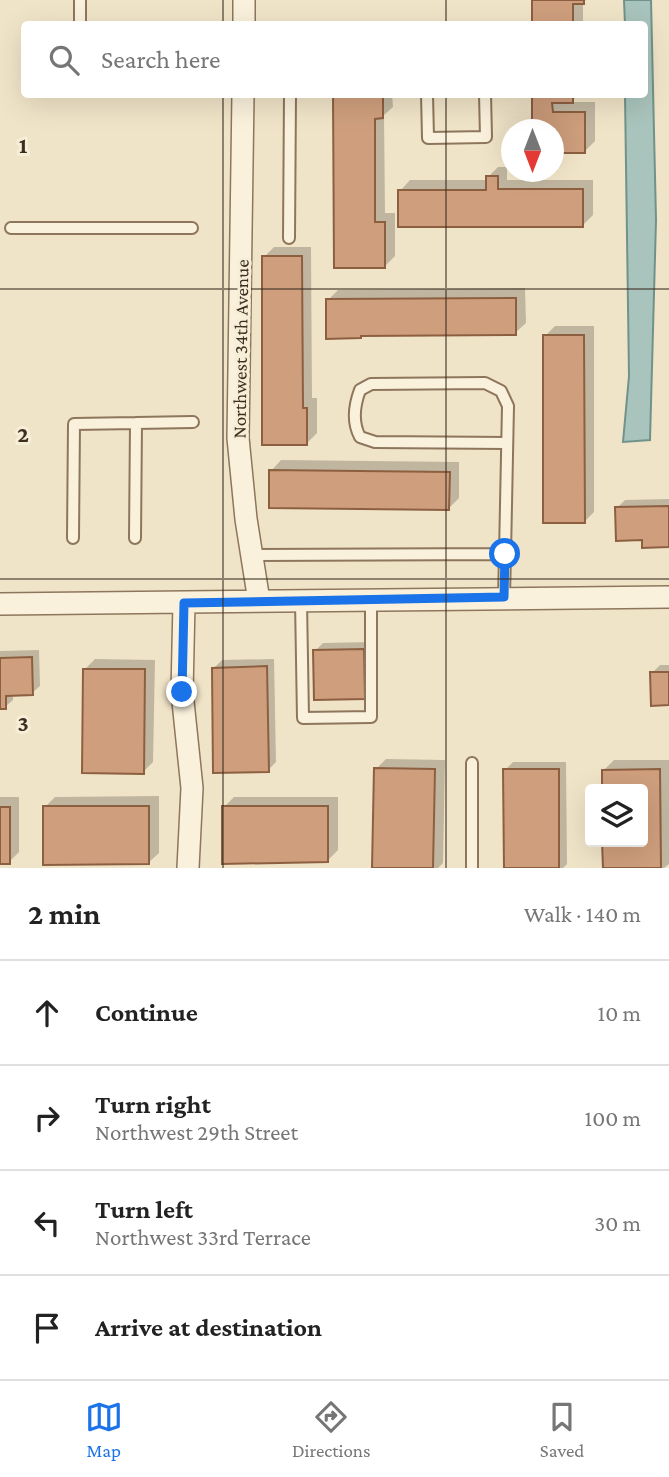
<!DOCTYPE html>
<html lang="en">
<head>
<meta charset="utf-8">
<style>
	body { margin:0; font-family:"Crimson Pro",serif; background:#f2f2f2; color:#222 }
	.controls { position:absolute; right:21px; bottom:21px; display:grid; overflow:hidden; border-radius:7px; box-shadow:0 7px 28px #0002 }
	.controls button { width:63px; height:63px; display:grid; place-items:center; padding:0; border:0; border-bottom:2px solid #e0e0e0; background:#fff; color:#222; font:35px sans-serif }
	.compass { position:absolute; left:501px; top:119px; width:63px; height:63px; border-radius:50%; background:#fff; box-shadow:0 7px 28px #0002; rotate:180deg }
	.stop { position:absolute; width:21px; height:21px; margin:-16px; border:5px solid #1a73e8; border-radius:50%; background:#fff }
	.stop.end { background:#1a73e8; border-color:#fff; box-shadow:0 2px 7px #0008 }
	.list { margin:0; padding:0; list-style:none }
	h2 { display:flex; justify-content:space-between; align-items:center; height:91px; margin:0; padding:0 28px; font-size:30px }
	h2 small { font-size:23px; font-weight:400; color:#767676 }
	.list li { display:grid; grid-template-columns:46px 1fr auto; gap:21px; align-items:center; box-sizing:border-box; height:105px; padding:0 28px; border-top:2px solid #e0e0e0 }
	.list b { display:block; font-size:26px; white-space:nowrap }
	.list p { margin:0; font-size:23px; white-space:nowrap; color:#767676 }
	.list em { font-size:23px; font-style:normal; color:#767676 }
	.icon { flex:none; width:38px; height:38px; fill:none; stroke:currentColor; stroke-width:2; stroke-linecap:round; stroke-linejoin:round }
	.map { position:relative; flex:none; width:669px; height:868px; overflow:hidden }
	.search { position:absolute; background:#fff; box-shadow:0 7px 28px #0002; left:21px; right:21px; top:21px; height:77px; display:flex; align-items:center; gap:18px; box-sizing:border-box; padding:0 24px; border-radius:7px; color:#767676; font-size:26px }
	.sheet { height:511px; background:#fff }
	nav { display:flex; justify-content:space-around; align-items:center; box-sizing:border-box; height:98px; border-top:2px solid #e0e0e0; background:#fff; font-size:19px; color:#767676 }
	nav a { display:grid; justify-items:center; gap:4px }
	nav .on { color:#1a73e8 }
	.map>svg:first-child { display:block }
	.water { fill:#a9c4bc; stroke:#6f938a; stroke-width:2 }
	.shadow { fill:#0003 }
	.building { fill:#cf9f7d; stroke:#8d5f41; stroke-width:2 }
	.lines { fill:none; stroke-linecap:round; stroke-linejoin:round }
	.service-casing { stroke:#8d765c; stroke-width:14 }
	.minor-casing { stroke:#8d765c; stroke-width:24 }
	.service { stroke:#faf1dc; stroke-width:10 }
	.minor { stroke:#faf1dc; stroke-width:21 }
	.route { stroke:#1a73e8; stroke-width:9 }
	.grid { fill:none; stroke:#3d2e20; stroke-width:2; stroke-opacity:0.55 }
	.labels { text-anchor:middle; stroke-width:6; stroke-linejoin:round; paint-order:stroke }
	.street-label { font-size:19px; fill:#3d2e20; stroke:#f7eed8 }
	.grid-label { font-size:23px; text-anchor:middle; font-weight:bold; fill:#3d2e20; stroke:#f7eed8; stroke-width:6; stroke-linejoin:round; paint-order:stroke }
</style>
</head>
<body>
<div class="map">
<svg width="669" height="868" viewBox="0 0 669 868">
	<rect width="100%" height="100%" fill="#f0e4c8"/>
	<path class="water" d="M624,0H651L656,220L650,440L623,442L629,376L625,95L644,94V24H625Z"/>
	<path class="shadow" d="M534,0H586L583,3V24H534Z
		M335,94H392L393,107L384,115L385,213H395V256L385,266Z
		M534,94H579L571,102H595V141L585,151H554V130Z
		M498,167H507V180H593V215L583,225L400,191L410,180H488V177Z
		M274,247H311L312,398H317V433L307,443L264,257Z
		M525,288L526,323L515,333L328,300L338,290Z
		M555,326H594V512L584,522L545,336Z
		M281,460L459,462V498L449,508L271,471Z
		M669,499V545L644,538L617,508L625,500Z
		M372,642V690L364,697L315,651L323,643Z
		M39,650L40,686L32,693L13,694V700L5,707L0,708V651Z
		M95,659L155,660L153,762L143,772L85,669Z
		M274,659L276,762L268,770L214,668L222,660Z
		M660,665H669V704L652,673Z
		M386,759L445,760L443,863L438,868H374L376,769Z
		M614,760H669V864L664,868H604V842H643V789H604V770Z
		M513,762H566L567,864L563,868H506L505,770Z
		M159,796V853L148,863L45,807L55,797Z
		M0,797H19V852L9,862H0Z
		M234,797H338V850L328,860L224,807Z"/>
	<path class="building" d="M532,0H584V4H573V24H532Z
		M333,94H383V118L375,119V222H385V268H334Z
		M532,94H573V103H552L553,112H585V153H554V130H532Z
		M486,176H498V189H583V227H398V190H486Z
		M262,256H302L303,408H307V445H262Z
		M516,298V335L361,336V338L326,339V299Z
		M543,335H584L585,523H543Z
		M269,470L450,472L449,510L269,508Z
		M669,506V547L642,548V540L616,541L615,507Z
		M364,649L365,699L314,700L313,650Z
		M32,657L33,695L6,696V709H0V658Z
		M267,666L269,772L213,773L212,668Z
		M83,669H145L144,774L82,773Z
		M650,672H669V705L651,706Z
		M374,768L435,769L433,868H372Z
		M503,769H559V868H504Z
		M660,769L661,868H603L602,842H643V789H602V770Z
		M43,806H149V864L43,865Z
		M222,806H328V862L222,864Z
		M0,807H10V864H0Z"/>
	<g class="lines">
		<g class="service-casing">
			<path id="service" d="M80,0V24
				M427,94L428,138L486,137L485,94
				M11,228H192
				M289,238L290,94
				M136,423L193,422
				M73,538L74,424L136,423L135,538
				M253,555L505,554
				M504,597L505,554L508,406L501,391L485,383L371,384L360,390C354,406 352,422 360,437L375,442L507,443
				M301,601L303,718L371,717V599
				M472,763V868"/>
		</g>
		<g class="minor-casing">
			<path id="minor" d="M244,24V0
				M243,94L238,438L246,519L259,601
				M184,603L182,692L192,788L188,868
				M0,604L669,597"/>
		</g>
		<use href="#service" class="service"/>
		<use href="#minor" class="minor"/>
	</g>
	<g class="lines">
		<path class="route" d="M182,692L184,603L504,597L505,554"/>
	</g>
	<path class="grid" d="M223,0V24M446,0V24M223,94V868M446,94V868M0,289H669M0,579H669"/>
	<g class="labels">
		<g class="street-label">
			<text transform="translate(240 349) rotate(-89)" y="7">Northwest 34th Avenue</text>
		</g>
	</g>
	<g class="grid-label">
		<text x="23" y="153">1</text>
		<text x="23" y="442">2</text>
		<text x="23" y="731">3</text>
	</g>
</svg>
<div class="controls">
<button><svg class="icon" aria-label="layers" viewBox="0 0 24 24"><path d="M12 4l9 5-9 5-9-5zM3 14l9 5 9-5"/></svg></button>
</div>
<svg class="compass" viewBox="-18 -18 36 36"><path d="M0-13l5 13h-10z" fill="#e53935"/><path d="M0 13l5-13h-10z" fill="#767676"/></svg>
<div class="stop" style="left:505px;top:554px"></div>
<div class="stop end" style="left:182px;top:692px"></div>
<div class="search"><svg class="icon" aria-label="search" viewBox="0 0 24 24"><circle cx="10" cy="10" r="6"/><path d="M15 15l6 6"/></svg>Search here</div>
</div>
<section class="sheet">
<h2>2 min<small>Walk · 140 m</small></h2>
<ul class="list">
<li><svg class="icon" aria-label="ahead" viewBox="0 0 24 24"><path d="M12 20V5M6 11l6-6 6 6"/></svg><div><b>Continue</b></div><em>10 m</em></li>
<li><svg class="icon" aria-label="right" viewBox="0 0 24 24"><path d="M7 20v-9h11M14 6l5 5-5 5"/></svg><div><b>Turn right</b><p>Northwest 29th Street</p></div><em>100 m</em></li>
<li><svg class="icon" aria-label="left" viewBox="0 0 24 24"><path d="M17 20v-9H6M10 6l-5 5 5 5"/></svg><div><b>Turn left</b><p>Northwest 33rd Terrace</p></div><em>30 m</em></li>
<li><svg class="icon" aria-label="arrive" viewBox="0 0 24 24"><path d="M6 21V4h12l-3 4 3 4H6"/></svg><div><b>Arrive at destination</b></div></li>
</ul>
</section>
<nav>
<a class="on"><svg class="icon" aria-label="map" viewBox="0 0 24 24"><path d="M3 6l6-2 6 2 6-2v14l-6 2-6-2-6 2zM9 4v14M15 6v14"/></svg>Map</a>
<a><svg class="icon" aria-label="directions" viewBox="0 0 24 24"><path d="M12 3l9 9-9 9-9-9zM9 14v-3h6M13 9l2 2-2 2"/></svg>Directions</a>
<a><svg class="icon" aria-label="saved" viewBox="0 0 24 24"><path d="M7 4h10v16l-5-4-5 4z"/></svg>Saved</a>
</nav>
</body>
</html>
